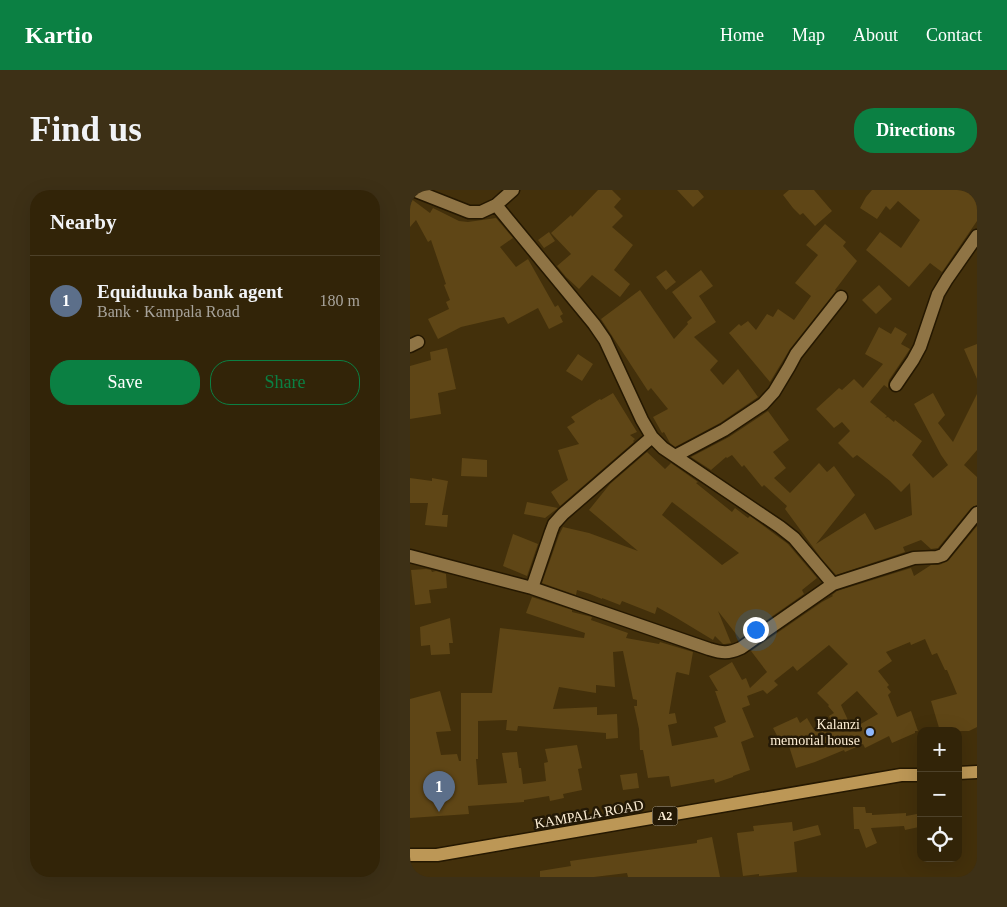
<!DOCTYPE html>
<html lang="en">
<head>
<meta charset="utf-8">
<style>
	body { margin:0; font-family:Georgia,serif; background:#3d3016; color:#f1f3f6 }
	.controls { position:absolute; right:15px; bottom:15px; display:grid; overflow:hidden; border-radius:10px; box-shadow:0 5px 20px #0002 }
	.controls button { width:45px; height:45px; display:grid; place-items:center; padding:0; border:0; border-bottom:1px solid #4d4129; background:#322408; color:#f1f3f6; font:25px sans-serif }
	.you { position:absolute; left:345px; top:439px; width:18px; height:18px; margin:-12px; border:4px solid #fff; border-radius:50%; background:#1a73e8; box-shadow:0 0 0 8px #1a73e833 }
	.badge { display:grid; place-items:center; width:32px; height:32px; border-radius:50%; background:#0b8043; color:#fff; font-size:16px; font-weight:700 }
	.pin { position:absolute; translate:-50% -41px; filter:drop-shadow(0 1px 2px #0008) }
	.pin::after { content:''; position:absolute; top:26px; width:18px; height:15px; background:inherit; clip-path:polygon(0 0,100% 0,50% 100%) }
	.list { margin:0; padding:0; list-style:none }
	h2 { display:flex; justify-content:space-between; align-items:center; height:65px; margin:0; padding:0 20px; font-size:21px }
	h2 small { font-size:16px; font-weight:400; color:#a8a49c }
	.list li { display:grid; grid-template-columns:32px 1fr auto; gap:15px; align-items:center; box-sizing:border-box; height:90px; padding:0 20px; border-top:1px solid #4d4129 }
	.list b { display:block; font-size:19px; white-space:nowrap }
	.list p { margin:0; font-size:16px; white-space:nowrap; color:#a8a49c }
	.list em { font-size:16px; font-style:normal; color:#a8a49c }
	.actions { display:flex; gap:10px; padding:15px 20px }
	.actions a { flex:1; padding:11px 0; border:1px solid #0b8043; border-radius:20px; text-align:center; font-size:18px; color:#0b8043 }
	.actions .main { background:#0b8043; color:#fff }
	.icon { flex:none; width:28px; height:28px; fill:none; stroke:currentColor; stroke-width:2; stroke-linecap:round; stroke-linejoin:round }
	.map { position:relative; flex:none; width:567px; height:687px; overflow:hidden; border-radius:20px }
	header { display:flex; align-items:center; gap:30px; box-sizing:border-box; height:70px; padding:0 25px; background:#0b8043; color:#fff }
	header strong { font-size:24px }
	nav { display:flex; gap:28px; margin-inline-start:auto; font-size:18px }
	.intro { display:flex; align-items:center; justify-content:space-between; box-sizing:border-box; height:120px; padding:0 30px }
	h1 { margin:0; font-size:35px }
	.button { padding:12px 22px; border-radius:20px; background:#0b8043; color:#fff; font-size:18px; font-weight:700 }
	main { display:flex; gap:30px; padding:0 30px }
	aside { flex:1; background:#322408; border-radius:20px; box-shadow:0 5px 20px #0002 }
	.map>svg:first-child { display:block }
	.building { fill:#5f4616; fill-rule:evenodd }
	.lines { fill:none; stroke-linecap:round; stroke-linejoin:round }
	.minor-casing { stroke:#251801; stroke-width:15 }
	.major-casing { stroke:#251801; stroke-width:15 }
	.minor { stroke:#8f7445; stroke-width:12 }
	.major { stroke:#bc9756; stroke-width:12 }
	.poi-dot { fill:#8fb8fd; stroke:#241906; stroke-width:2 }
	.labels { text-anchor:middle; stroke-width:5; stroke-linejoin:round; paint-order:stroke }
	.shield { fill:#241906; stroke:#bdb098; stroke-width:1 }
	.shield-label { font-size:12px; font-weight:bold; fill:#fff0d7 }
	.poi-label { font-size:14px; fill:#fff0d7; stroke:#241906; text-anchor:end }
	.street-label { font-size:14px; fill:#fff0d7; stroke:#241906 }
</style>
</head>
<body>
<header>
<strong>Kartio</strong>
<nav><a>Home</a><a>Map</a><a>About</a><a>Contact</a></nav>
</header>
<div class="intro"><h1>Find us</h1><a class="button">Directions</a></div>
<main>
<aside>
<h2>Nearby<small></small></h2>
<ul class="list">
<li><span class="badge" style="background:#5c6f8a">1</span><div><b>Equiduuka bank agent</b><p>Bank · Kampala Road</p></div><em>180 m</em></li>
</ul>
<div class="actions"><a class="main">Save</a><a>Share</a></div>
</aside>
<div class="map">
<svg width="567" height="687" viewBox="0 0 567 687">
	<rect width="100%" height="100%" fill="#43300b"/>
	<path class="building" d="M188,0H202L211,9L204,17L213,26L202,37L223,55L204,80L220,94L210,107L182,85L169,99L156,87L147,76L161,64L141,43L161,25L162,27Z
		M267,0H288L294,7L283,17Z
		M379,0H404L422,21L405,36L393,23L390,25L383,18L373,5Z
		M462,0H567V31L532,82L520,73L499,97L456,60L470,42L491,58L510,30L488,11L480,20L476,16L467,29L450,18L456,7Z
		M0,8L20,23L23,18L49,31L58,32L86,28L103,48L90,57L106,77L118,69L145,117L148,115L153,124L150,126L153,132L139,139L128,118L98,134L94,127L51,137L28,149L18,129L39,119L36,112L40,110L34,95L36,94L21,50L18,52L6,30L0,37Z
		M415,34L436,52L433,56L447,71L425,100L426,101L380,159L360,192L319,143L329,134L331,136L338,131L346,140L357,124L363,127L368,119L384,130L401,106L385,93L408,65L396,55Z
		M139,42L145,51L134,58L128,50Z
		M256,80L266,92L256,100L246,87Z
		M291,80L303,96L289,106L306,132L284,147L308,171L300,180L313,195L328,179L348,207L310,233L265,257L260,253L254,242L252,243L243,227L258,219L241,198L238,201L191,129L230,100L264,149L278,134L277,132L282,128L262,102Z
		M469,95L482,109L466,124L452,110Z
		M469,137L481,144L485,137L497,144L491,154L500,159L479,190L478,194V198L474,195L460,212L477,226L475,228L478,227L484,232L485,230L512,251L502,265L523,288L538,275L531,265L504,214L523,203L535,225L528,233L543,252L567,204V260L554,275L567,287V315L561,318L528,358L521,359L511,350L493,357L495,362L426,385L411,368L375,319L377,316L354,295L352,297L334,275L332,277L322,265L317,268L316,267L301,280L281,267L319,247L358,221L379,250L363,262L376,278L364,288L380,303L409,273L417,282L424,276L445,305L406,354L455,323L465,340L502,325L500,293L491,302L480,291L447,265L443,268L428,253L440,241L432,232L424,238L406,219L429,198L432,200L444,189L453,198L473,174L455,164Z
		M567,154V189L554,159Z
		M37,158L46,199L28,203L31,224L0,229V176L21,170L20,162Z
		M168,164L183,174L172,191L156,181Z
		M203,203L227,242L220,245L225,249L223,251L224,252L150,316L141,302L158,290L148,260L169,254L157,237L165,232L161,227L190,209L191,210Z
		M237,262L255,279L261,273L288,292L286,293L322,322L325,318L338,328L340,326L378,354L407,388L392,400L394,404L330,449L308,421L321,453L315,454H313L305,446L303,450L265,427L247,417L245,424L212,411L210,415L192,408V409L180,404L167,400L166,405L132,393L149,345L153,337L179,343L228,361L179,320L200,294ZM262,312L329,363L312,375L252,325Z
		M52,268L77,270V287L51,286Z
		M0,288L22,291V288L38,291L32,325H38L37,337L15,335L18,313H0Z
		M117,312L148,318L135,328L114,324Z
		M567,336V537L559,541H530L521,511L547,504L537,480H535L527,463L522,465L515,449L501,455L500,452L476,462L482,471L468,481L479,495L477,497L481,502L478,505L487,527L501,521L508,541H505V543L482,553L479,546L455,558L453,554L435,562L434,560L405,572L386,578L378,553L372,555L363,538L387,527L390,533L397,528L404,540L422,532L419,526L424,523L418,516L419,515L407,503L438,474L419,455L387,481L383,476L364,491L368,495L357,504L353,500L337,506L340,515L332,518L344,547L331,552L340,580L323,586V587L305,593L304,589L261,597L259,586L238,588L233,560H230L229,539L224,516H227V510L223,509L213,461L203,462L205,497L186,495V503L149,497L143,519L187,517V525L207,524L208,548L196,549V543L108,536L107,541L96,540L97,530L68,531V569H66L68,595L97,593L92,563L107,562L109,578H111L113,594L136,591L134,573L138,572L135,559L167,555L172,578L168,579L172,600L153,604L154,608L140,611L139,606L114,610V612L58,616L59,624L0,628V509L30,501L41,541L26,542L31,565L47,564L49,571H51V503H82L90,438L174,448L175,443L116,423L122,407L162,420V422L182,427L181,430L218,443L216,448L249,454L250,452L283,462L279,485L267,482L266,483L259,524L265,523L267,533L258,535L262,556L308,547L304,537L316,532L305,501H308L299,486L322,472L332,490L336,488L340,498L357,482L341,461L412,412L423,406L422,405L427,401L501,378L504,386L521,375H529L536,372L539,370ZM447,501L468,524L442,539L431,515Z
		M103,344L128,354L117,386L93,376Z
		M16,379L21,380L22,382L26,381L36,384L37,398L19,400L21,413L5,415L1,380Z
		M40,428L43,453H39L40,464L21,465L20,455L11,456L10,437Z
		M227,583L229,598L213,600L210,585Z
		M443,617H455L456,623H462V625L496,623V626L507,624L509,637L495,640L494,636L461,638L467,653L456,658L449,639H444Z
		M382,632L383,641L408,635L411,645L384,652L387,682L349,686V684L333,686L327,643L344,641L343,636Z
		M302,647L310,687H218L217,683L184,687H130V681L161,676L160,671L287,653V650Z"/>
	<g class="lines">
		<g class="minor-casing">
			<path id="minor" d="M3,0L59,22H71L86,15L184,134L195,150L232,230L242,247L253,258L370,337L384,348L423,394
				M86,15L103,0
				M0,156L8,152
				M486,195L503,170L510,157L528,104L537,89L567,46
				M265,266L314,240L353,214L364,202L379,177L386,164L431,107
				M0,366L122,398L299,459C312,463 318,464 331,458L423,394L504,368L527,367L533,365L567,323
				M122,398L141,342L144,334L153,324L242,247"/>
		</g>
		<g class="major-casing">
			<path id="major" d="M548,583L567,582
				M0,665H27L491,585H511"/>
		</g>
		<use href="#minor" class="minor"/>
		<use href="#major" class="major"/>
	</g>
	<circle class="poi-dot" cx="460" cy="542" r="5"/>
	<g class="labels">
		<rect class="shield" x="242.5" y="616.5" width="25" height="19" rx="4"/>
		<g class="shield-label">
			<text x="255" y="630">A2</text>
		</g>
		<g class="poi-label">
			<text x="450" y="539">Kalanzi<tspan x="450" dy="16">memorial house</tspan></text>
		</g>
		<g class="street-label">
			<text transform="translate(179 624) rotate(-10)" y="5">KAMPALA ROAD</text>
		</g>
	</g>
</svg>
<div class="controls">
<button>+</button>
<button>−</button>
<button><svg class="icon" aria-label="locate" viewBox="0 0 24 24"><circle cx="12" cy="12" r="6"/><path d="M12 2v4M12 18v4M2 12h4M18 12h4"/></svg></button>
</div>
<div class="you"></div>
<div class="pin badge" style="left:29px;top:622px;background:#5c6f8a">1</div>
</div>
</main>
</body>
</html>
